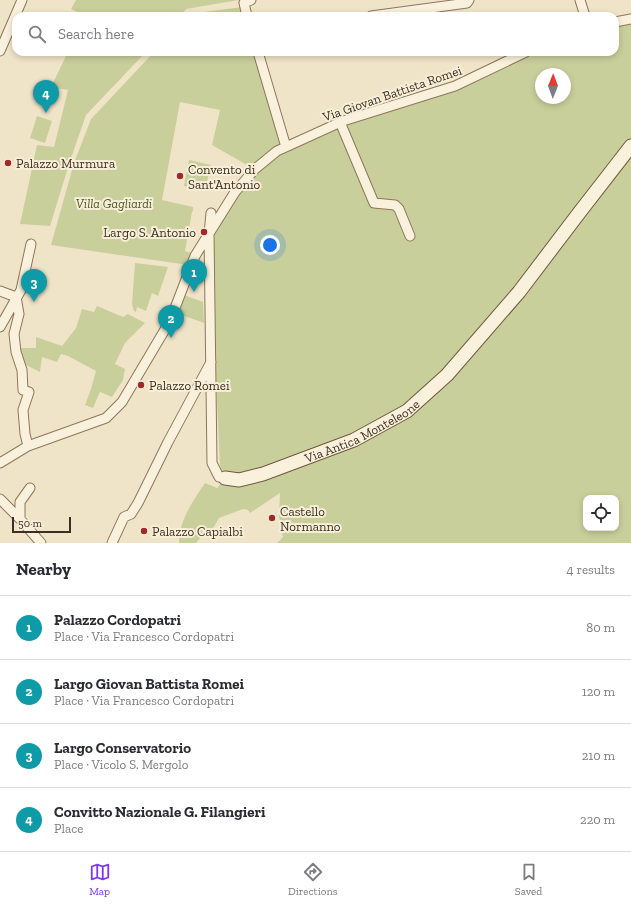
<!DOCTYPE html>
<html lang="en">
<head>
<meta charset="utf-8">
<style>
	body { margin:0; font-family:"Zilla Slab",serif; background:#f2f2f3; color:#2b2b33 }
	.controls { position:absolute; right:12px; bottom:12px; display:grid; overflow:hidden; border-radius:8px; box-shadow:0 2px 6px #0003 }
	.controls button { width:36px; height:36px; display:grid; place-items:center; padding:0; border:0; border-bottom:1px solid #e1e1e2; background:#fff; color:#2b2b33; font:20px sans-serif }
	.compass { position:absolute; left:535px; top:68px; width:36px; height:36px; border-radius:50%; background:#fff; box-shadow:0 2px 6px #0003; rotate:1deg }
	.scale { position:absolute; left:12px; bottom:10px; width:59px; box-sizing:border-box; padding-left:4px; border:2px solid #3d2e20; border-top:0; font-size:11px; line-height:14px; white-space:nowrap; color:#3d2e20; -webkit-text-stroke:3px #f7eed8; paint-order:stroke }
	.you { position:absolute; left:270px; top:245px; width:14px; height:14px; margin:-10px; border:3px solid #fff; border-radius:50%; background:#1a73e8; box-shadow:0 0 0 6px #1a73e833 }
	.badge { display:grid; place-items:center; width:26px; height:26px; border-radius:50%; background:#7c3aed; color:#fff; font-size:13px; font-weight:700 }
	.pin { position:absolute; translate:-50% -33px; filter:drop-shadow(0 1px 2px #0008) }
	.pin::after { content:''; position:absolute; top:21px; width:14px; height:12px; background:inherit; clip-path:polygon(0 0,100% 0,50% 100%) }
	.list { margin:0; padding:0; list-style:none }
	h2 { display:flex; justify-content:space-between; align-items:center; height:52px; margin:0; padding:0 16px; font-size:17px }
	h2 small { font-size:13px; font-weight:400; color:#7c7c81 }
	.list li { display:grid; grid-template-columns:26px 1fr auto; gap:12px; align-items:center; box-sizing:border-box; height:64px; padding:0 16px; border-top:1px solid #e1e1e2 }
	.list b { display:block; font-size:15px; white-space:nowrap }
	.list p { margin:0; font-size:13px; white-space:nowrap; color:#7c7c81 }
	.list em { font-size:13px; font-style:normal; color:#7c7c81 }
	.icon { flex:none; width:22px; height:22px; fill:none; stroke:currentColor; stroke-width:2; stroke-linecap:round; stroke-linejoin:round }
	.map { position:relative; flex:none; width:631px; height:543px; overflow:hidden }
	.search { position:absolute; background:#fff; box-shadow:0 2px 6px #0003; left:12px; right:12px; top:12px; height:44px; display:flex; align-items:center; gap:10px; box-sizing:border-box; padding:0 14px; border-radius:12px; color:#7c7c81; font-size:15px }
	.sheet { height:308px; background:#fff }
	nav { display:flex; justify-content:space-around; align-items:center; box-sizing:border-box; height:56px; border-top:1px solid #e1e1e2; background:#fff; font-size:11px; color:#7c7c81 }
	nav a { display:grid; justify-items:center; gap:2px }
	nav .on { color:#7c3aed }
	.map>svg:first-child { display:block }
	.green { fill:#c9cf9b; fill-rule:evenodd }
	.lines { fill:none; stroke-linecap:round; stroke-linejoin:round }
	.street-casing { stroke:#8d765c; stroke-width:11 }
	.secondary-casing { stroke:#6f573f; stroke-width:15 }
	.street { stroke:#faf1dc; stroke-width:9 }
	.secondary { stroke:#faf1dc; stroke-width:13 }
	.poi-dot { fill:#9e2a2b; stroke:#f7eed8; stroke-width:1.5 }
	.labels { text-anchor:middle; stroke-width:4; stroke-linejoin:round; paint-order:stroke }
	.street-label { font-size:13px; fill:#3d2e20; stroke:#f7eed8 }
	.poi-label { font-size:13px; fill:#3d2e20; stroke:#f7eed8; text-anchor:start }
	.park-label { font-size:13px; font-style:italic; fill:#4d5a26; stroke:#f7eed8 }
</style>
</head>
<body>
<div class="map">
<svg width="631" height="543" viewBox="0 0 631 543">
	<rect width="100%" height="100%" fill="#f0e4c8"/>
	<path class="green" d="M76,0H239L186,9L180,16H85L71,9Z
		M242,7L245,16H188L189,14Z
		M631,19V543H277L283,537L279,516L280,493L250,513L248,510L243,509L219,518L214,527L204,533L196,543H179C179,520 193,501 205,483L217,488L225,478L220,465L209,234L254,169L212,145L220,110L180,102L162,200L193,207V211L192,212L185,251L192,253L188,265L51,245L74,163L91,119L154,52H255L281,145L256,168L340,122L455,86L526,52H615V22ZM541,74H565V98H541ZM586,498H616V528H586Z
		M68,52H146L86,115L70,161L50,226L20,224L37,145L54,147L68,90L51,87Z
		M37,116L52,121L45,143L30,138Z
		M189,160L211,165L205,190L184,186Z
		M135,263L168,267L158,296L152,293L146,311L137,307L136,312L134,311L132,304Z
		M184,295L203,302L204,323L179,314L180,312L177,311Z
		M97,306L123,317L128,314L145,323L125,343L115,364L125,369L123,380L112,397L100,392L93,408L85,405L91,389L96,371L68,356L61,354L57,362L42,357L40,372L24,364L19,348H36V337L62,346L76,328L82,309L94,312Z"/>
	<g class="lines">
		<g class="street-casing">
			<path id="street" d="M580,0L585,16
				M247,16L244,3L251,0
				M371,16L467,3L469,0
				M615,22L631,19
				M0,51L22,0
				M258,52L286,147
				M340,122L374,203L395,205L399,209L410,236
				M211,213L209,234L212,463L219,477L225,478
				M0,291L16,297
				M16,297L19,314L14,334L16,352L22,370L23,390L29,392L23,410L25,434L28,446
				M0,327L21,290L31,244
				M0,463L28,446L106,418L122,402L170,321L195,256L235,192L255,169L277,151L343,121L455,86L526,52
				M0,499L20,519L41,543
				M20,519V502L30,488
				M112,543L124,517L131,514L138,503L168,442L211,362"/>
		</g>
		<g class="secondary-casing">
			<g id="secondary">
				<path id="s1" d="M225,478L239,480L263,474L354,440L407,411L447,375L519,292L579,213L631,146"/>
			</g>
		</g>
		<use href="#street" class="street"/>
		<use href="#secondary" class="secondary"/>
	</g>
	<g class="poi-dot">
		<circle cx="8" cy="163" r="4"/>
		<circle cx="180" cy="176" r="4"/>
		<circle cx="204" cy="232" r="4"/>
		<circle cx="141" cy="385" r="4"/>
		<circle cx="272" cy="518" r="4"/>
		<circle cx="144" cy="531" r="4"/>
	</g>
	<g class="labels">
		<g class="street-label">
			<text transform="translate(392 93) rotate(-19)" y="5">Via Giovan Battista Romei</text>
			<text dy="5" stroke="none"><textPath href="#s1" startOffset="147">Via Antica Monteleone</textPath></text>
		</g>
		<g class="poi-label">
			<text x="16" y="168">Palazzo Murmura</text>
			<text x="188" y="174">Convento di<tspan x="188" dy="15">Sant'Antonio</tspan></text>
			<text x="196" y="237" text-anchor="end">Largo S. Antonio</text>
			<text x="149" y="390">Palazzo Romei</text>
			<text x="280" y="516">Castello<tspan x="280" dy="15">Normanno</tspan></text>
			<text x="152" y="536">Palazzo Capialbi</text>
		</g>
		<g class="park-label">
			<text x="114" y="208">Villa Gagliardi</text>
		</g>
	</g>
</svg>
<div class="controls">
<button><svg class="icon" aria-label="locate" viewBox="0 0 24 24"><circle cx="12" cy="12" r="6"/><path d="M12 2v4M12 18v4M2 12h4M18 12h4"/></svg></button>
</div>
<svg class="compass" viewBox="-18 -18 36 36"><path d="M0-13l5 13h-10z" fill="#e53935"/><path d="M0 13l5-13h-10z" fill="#7c7c81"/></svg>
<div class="scale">50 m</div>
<div class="you"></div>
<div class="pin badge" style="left:194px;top:292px;background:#0f9aa8">1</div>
<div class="pin badge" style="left:171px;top:338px;background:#0f9aa8">2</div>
<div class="pin badge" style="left:34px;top:302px;background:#0f9aa8">3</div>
<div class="pin badge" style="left:46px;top:113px;background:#0f9aa8">4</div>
<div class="search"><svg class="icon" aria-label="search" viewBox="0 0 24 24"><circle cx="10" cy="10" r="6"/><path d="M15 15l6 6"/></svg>Search here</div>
</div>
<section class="sheet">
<h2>Nearby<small>4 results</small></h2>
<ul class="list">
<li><span class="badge" style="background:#0f9aa8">1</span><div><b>Palazzo Cordopatri</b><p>Place · Via Francesco Cordopatri</p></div><em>80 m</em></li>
<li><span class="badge" style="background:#0f9aa8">2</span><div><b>Largo Giovan Battista Romei</b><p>Place · Via Francesco Cordopatri</p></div><em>120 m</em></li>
<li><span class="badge" style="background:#0f9aa8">3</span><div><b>Largo Conservatorio</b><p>Place · Vicolo S. Mergolo</p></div><em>210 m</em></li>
<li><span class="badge" style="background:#0f9aa8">4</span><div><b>Convitto Nazionale G. Filangieri</b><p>Place</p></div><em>220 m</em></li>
</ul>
</section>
<nav>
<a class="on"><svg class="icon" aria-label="map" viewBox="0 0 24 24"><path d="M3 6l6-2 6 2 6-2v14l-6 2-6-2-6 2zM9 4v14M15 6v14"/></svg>Map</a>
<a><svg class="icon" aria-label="directions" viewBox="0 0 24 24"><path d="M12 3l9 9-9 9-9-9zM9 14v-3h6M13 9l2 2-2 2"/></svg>Directions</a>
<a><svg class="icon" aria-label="saved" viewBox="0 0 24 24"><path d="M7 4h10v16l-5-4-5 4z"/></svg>Saved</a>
</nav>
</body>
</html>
